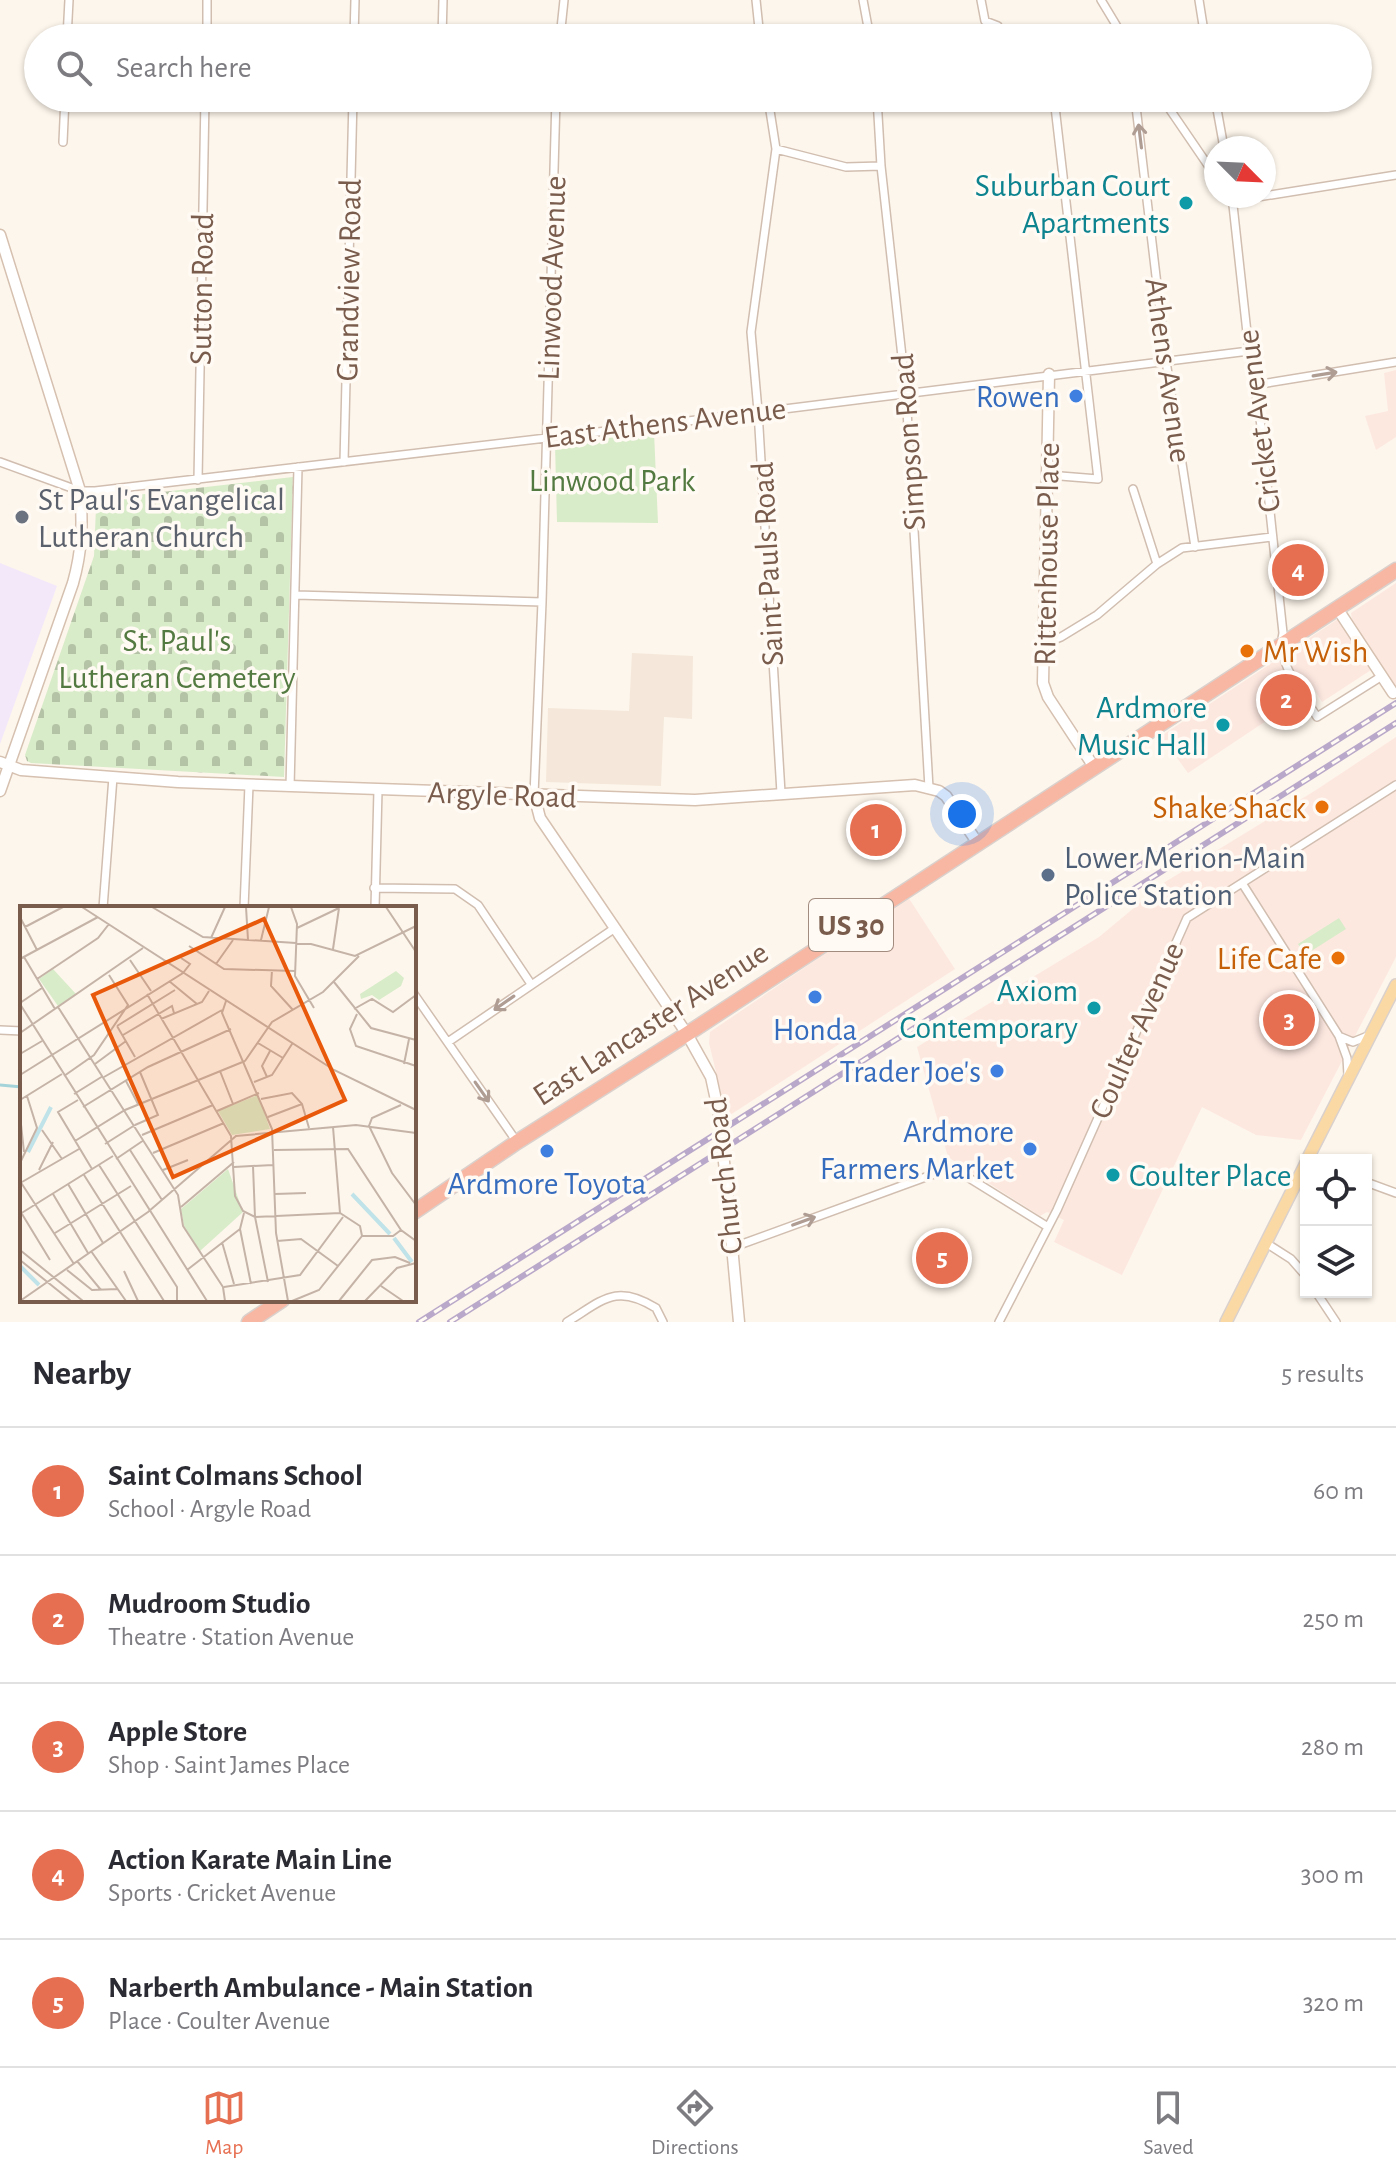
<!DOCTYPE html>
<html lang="en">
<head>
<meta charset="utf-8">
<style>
	body { margin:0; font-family:"Alegreya Sans",sans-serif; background:#f2f2f3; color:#2b2b33 }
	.controls { position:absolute; right:24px; bottom:24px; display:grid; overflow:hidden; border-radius:0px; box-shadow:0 2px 6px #0004 }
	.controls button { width:72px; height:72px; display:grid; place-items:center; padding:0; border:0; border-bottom:2px solid #e1e1e2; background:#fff; color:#2b2b33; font:40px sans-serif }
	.compass { position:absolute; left:1204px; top:136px; width:72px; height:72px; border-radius:50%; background:#fff; box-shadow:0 2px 6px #0004; rotate:114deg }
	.you { position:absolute; left:962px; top:814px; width:28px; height:28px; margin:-20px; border:6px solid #fff; border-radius:50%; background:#1a73e8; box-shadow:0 0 0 12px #1a73e833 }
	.badge { display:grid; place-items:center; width:52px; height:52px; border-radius:50%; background:#e76f51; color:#fff; font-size:26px; font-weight:700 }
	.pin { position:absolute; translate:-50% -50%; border:4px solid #fff; box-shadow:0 2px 8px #0006 }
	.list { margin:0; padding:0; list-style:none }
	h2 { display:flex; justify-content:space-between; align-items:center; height:104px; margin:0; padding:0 32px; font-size:34px }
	h2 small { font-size:26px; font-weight:400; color:#7c7c81 }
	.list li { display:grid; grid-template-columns:52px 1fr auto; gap:24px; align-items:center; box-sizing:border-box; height:128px; padding:0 32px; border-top:2px solid #e1e1e2 }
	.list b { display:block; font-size:30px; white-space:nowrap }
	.list p { margin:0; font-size:26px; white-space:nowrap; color:#7c7c81 }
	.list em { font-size:26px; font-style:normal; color:#7c7c81 }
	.icon { flex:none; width:44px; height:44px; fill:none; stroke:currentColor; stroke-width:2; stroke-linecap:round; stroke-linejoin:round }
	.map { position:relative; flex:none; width:1396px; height:1322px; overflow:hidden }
	.search { position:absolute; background:#fff; box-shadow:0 2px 6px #0004; left:24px; right:24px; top:24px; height:88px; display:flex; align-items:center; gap:20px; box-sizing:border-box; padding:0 28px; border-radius:44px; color:#7c7c81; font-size:30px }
	.sheet { height:744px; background:#fff }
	nav { display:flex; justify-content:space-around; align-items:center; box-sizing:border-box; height:112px; border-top:2px solid #e1e1e2; background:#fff; font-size:22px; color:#7c7c81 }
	nav a { display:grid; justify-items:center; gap:4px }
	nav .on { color:#e76f51 }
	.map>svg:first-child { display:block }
	.residential { fill:#f5e8da }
	.commercial { fill:#fde8e0 }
	.education { fill:#f3e8fa }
	.grass { fill:url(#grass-tufts) }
	.cemetery { fill:url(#cemetery-stones) }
	.green { fill:#d8ecc9 }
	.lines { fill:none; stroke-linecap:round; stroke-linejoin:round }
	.stream { stroke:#a5d3da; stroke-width:3 }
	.street-casing { stroke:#d1beb0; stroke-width:10 }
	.secondary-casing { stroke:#d6c0b0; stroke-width:13 }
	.primary-casing { stroke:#dad1cd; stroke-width:14 }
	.highway-casing { stroke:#dad1cd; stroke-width:17 }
	.street { stroke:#fff; stroke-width:7 }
	.secondary { stroke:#fff; stroke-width:10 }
	.primary { stroke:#fbd9a5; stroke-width:11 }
	.highway { stroke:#f7b7a3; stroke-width:14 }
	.rail-casing { stroke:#b9a8c9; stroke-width:6 }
	.rail { stroke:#fffaf3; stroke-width:3; stroke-dasharray:9; stroke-linecap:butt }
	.secondary-bridge-casing { stroke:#d6c0b0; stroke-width:13; stroke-linecap:butt }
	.secondary-bridge { stroke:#fff; stroke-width:10 }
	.oneway { stroke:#af9d94 }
	.culture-dot { fill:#0f9aa8; stroke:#fffaf3; stroke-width:3 }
	.shop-dot { fill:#3f7fe0; stroke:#fffaf3; stroke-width:3 }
	.worship-dot { fill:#6b7280; stroke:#fffaf3; stroke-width:3 }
	.food-dot { fill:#e8710a; stroke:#fffaf3; stroke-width:3 }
	.service-dot { fill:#5c6f8a; stroke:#fffaf3; stroke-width:3 }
	.labels { text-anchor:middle; stroke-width:7; stroke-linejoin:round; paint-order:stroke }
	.shield { fill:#fffaf3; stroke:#a28b7f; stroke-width:2 }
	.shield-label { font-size:30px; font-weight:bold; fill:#7a5c4d }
	.culture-label { font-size:32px; fill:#0d838f; stroke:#fffaf3; text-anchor:end }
	.street-label { font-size:32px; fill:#7a5c4d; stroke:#fffaf3 }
	.shop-label { font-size:32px; fill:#366cbe; stroke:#fffaf3; text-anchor:end }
	.park-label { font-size:32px; fill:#537a41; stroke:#fffaf3 }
	.worship-label { font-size:32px; fill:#5b616d; stroke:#fffaf3; text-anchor:start }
	.food-label { font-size:32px; fill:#c56008; stroke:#fffaf3; text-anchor:end }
	.service-label { font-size:32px; fill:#4e5e75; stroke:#fffaf3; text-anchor:start }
	.inset-river { fill:none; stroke:#bfe3e8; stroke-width:4 }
	.inset-road { fill:none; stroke:#c5b3a7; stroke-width:2 }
	.view { fill:#e8590c; fill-opacity:0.15; stroke:#e8590c; stroke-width:4 }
	.inset-edge { fill:none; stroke:#7a5c4d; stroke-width:4 }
</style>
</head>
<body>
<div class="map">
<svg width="1396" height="1322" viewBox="0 0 1396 1322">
	<defs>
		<pattern id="grass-tufts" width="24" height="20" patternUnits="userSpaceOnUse" patternTransform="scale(2)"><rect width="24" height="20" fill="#d8ecc9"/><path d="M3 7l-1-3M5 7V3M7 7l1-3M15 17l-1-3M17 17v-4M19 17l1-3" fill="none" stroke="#b4c2a5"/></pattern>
		<pattern id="cemetery-stones" width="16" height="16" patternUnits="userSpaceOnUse" patternTransform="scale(2)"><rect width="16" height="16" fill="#d8ecc9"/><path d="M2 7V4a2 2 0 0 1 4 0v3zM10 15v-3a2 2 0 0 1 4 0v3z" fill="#b4c2a5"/></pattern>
	</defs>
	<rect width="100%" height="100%" fill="#fdf6ec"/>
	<path class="residential" d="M632,653L693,656L692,719L664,717L661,786L546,782L548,708L629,711Z"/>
	<path class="commercial" d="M1396,370V437L1376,450L1365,416L1388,411L1384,373Z
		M1396,583V687L1352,620L1351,613Z
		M1338,619L1371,670L1322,702L1314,689L1188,773L1161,736Z
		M1396,737V957L1301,1140L1256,1135L1202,1107L1122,1275L1054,1242L1064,1220L1047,1212L1040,1216L948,1157L917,1047L1099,937L1165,882L1316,790Z
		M908,897L955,969L727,1117L709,1043L710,1032Z"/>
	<path class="education" d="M0,563L57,586L0,744Z"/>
	<path class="grass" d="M1339,918L1346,929L1305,955L1298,944Z"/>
	<path class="cemetery" d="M293,477L284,777L31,763L27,761L25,755L94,556L96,507L102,499Z"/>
	<path class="green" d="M654,432L658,523L557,522L555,444Z"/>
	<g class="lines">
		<path class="stream" d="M0,1085L22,1087"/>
		<g class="street-casing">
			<path id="street" d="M756,0L760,38
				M863,0L870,38
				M981,0L985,21L998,26L1000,38
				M1101,0L1124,38
				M1199,0L1205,38
				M67,38L69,0
				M207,38V0
				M354,38L355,0
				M442,38L443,0
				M560,38L564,0
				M768,98L776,149L751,332L758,411L781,793
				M877,98L881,166L906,393L929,788
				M1135,98L1166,361L1195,547
				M1162,98L1216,177
				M1215,98L1224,148
				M63,142L65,98
				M776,149L846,167L881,166
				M1232,196L1249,351L1260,418L1283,633C1276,663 1302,692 1317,717L1382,676
				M1230,198L1233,201L1396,175
				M1255,385L1396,362
				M0,462L80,491H95L632,428L1249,351
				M344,462L353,98
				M1048,475L1098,479L1054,98
				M198,480L205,98
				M1133,489L1157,564
				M296,595L542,602
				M1043,644L1061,637L1097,615L1157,564L1182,548L1272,537
				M290,787L298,467
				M534,795L542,602L556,98
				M1242,883L1339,1036L1347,1058L1348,1075
				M374,888L455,889L478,905L531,984
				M103,908L113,777
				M244,908L249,785
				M375,908L378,790
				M414,994L517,1142
				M0,1030L22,1031
				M1341,1037L1353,1042L1370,1035
				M448,1042L615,928
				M1366,1182L1396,1193
				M1266,1243L1291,1259L1306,1276
				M731,1248L945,1170L961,1173L1048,1227
				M1316,1292L1336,1322
				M567,1322C603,1300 616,1283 656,1308L663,1322
				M999,1322L1057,1210L1187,918L1396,785"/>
		</g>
		<g class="secondary-casing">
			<path id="secondary" d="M0,235L80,491C83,524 82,551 73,583L0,791
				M1049,374L1043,683L1048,697L1094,767
				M1337,608L1393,693
				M0,762L21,770L178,782L695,800L915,785L939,791L946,796L977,842
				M534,795L540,818L687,1034L711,1077L719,1114
				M726,1181L739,1322"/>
		</g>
		<g class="primary-casing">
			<path id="primary" d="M1307,1160L1396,985
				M1226,1322L1306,1163"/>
		</g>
		<g class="highway-casing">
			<path id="highway" d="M414,1212L517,1142L687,1034L1396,570
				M249,1322L282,1300"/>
		</g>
		<use href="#street" class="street"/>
		<use href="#secondary" class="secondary"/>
		<use href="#primary" class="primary"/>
		<use href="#highway" class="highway"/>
		<g class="rail-casing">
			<path id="rail" d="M419,1322L1396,703
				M450,1322L1396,723"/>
		</g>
		<use href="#rail" class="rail"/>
		<g class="secondary-bridge-casing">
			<path id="secondary-bridge" d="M719,1114L726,1181"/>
		</g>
		<use href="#secondary-bridge" class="secondary-bridge"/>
	</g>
	<defs><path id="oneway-shaft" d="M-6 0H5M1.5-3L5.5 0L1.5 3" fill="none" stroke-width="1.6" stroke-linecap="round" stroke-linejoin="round" transform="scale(2)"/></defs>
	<g class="oneway">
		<use href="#oneway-shaft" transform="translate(1140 136) rotate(-97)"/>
		<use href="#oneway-shaft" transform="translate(1325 374) rotate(-9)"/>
		<use href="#oneway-shaft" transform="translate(504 1003) rotate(145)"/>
		<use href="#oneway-shaft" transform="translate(482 1092) rotate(55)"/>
		<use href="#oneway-shaft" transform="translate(804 1221) rotate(-20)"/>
	</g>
	<g class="culture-dot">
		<circle cx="1186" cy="203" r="8"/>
		<circle cx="1223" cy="725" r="8"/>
		<circle cx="1094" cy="1008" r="8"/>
		<circle cx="1113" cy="1175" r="8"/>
	</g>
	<g class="shop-dot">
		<circle cx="1076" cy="396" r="8"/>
		<circle cx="815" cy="997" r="8"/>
		<circle cx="997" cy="1071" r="8"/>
		<circle cx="1030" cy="1149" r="8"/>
		<circle cx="547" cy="1151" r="8"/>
	</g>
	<circle class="worship-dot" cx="22" cy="517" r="8"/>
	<g class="food-dot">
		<circle cx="1247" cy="651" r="8"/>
		<circle cx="1322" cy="807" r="8"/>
		<circle cx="1338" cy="958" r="8"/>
	</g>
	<circle class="service-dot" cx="1048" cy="875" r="8"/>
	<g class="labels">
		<rect class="shield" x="809" y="899" width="84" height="52" rx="6"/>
		<g class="shield-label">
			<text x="851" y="935">US 30</text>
		</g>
		<g class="culture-label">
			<text x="1170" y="196">Suburban Court<tspan x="1170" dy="37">Apartments</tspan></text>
			<text x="1207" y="718">Ardmore<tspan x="1207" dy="37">Music Hall</tspan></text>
			<text x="1078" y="1001">Axiom<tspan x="1078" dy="37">Contemporary</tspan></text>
			<text x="1129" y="1186" text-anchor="start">Coulter Place</text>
		</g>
		<g class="street-label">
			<text transform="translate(551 278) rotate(-88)" y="11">Linwood Avenue</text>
			<text transform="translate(348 280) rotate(-89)" y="11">Grandview Road</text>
			<text transform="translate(201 289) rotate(-89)" y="11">Sutton Road</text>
			<text transform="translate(1169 370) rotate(82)" y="11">Athens Avenue</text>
			<text transform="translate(1258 421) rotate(-97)" y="11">Cricket Avenue</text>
			<text transform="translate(665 422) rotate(-7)" y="11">East Athens Avenue</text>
			<text transform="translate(908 442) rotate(-94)" y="11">Simpson Road</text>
			<text transform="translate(1046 554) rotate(-89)" y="11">Rittenhouse Place</text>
			<text transform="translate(767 564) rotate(-93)" y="11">Saint Pauls Road</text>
			<text transform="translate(502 794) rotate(2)" y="11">Argyle Road</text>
			<text transform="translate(650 1023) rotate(-33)" y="11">East Lancaster Avenue</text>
			<text transform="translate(1136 1030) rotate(-66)" y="11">Coulter Avenue</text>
			<text transform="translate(723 1176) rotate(-96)" y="11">Church Road</text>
		</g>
		<g class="shop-label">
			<text x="1060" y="407">Rowen</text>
			<text x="815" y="1040" text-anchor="middle">Honda</text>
			<text x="981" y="1082">Trader Joe's</text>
			<text x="1014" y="1142">Ardmore<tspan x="1014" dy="37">Farmers Market</tspan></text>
			<text x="547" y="1194" text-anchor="middle">Ardmore Toyota</text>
		</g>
		<g class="park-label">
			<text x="612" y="491">Linwood Park</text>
			<text x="177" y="651">St. Paul's<tspan x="177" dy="37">Lutheran Cemetery</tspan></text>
		</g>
		<g class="worship-label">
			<text x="38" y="510">St Paul's Evangelical<tspan x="38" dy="37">Lutheran Church</tspan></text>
		</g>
		<g class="food-label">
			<text x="1263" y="662" text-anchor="start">Mr Wish</text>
			<text x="1306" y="818">Shake Shack</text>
			<text x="1322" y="969">Life Cafe</text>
		</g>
		<g class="service-label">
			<text x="1064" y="868">Lower Merion-Main<tspan x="1064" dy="37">Police Station</tspan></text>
		</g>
	</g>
	<g transform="translate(20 906)">
		<rect width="396" height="396" fill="#fdf6ec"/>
		<path d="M238,189L250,223L212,229L198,205Z" fill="#d8ecc9"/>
		<path d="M33,63L56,88L38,100L19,73ZM376,65L384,72L381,80L359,94L352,89L341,93L340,88ZM208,263L223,306L180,345L164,320L161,303Z" fill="#d8ecc9"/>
		<path class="inset-river" d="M8,246L31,201M332,288L370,328M374,332L392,356M0,360L19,379"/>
		<path class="inset-road" d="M62,1L314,164L396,204M132,1L183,31L291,38L335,50L396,20M226,1L228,34M271,1L277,18L275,70L294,102M366,1L396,46M0,11L17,44M5,21L43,1M277,22L319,2M191,32L205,1M241,34L249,1M169,40L204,63L275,65M313,43L319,2M4,51L35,103M0,53L78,11M110,54L131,85M196,58L213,34M252,64L251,80L273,104M17,73L78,32L89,18M149,75L177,98M314,76L351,122L396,134M127,88L211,230L215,290L223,305L235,311L320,307L340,320L342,330H373L381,324M206,95L202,107L252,223L256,327L268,395M0,97L22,82M0,98L187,395M38,101L158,289L163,320L203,381L205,395M334,103L352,93L373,106L396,89M337,108L330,123L336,140L396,160M141,113L182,96L189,85M97,120L155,84M97,120L115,151M0,127L123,42M103,129L152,100L154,107M238,137L263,152M0,148L22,135M225,155L252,116L303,86L339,50M75,158L106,135M384,158L389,133M200,165L213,198M0,169L163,67L170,58L161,52M44,170L74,149L108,99L89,69M84,171L202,104M247,171L242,160L250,145M106,175L118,198M234,176L252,169L272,138M54,188L83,170M241,193L272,187L282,198L289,222M0,194L42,168M58,194L38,206L72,263M381,199L352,212L349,220L372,267L396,299M63,201L128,161L211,123M197,205L239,187M0,209L4,246M248,211L282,198M115,219L138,209L120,166M313,221L320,307M22,224L42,253M122,229L193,199M55,235L105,204L225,155M85,238L115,219M110,244L142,294M254,244L328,243L381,324L396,335M133,247L204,217M96,253L124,234M0,257L17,222L7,190M79,259L157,381V395M233,260L235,311L248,376M214,261L253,259M19,264L33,236M143,264L168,254M64,269L144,395M0,275L54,358M2,276L59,243M48,278L83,337M33,288L68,347M255,288L286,287M161,301L214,256M224,307L220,323L231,378M0,308L93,250M2,308L30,354M35,327L111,280M257,335L281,333L318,360M202,336L214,378M0,344L63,395M71,345L106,395M0,354L51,395M57,355L81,384M47,364L72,384L98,383M167,364L220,323M104,365L118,395M361,380L383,395M204,381L280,369L323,311M0,395L128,306L216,230L336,219L396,227M139,395H198M272,395L299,384L342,330M319,395L352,354L375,351L390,357M345,395L377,362L396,357"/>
		<path class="view" d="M244,13L325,194L153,271L73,89Z"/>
		<rect width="396" height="396" class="inset-edge"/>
	</g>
</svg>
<div class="controls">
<button><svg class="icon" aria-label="locate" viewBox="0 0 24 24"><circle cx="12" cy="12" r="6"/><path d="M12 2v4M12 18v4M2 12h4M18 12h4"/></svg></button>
<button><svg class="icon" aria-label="layers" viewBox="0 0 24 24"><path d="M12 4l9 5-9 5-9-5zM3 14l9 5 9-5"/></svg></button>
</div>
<svg class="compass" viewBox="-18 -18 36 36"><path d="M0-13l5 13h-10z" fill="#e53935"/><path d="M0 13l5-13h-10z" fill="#7c7c81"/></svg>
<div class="you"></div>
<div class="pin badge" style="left:876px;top:830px">1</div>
<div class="pin badge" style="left:1286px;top:700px">2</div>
<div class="pin badge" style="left:1289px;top:1020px">3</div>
<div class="pin badge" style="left:1298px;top:570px">4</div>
<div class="pin badge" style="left:942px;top:1258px">5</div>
<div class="search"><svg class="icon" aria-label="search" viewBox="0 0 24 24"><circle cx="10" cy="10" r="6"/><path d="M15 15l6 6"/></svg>Search here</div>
</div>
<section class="sheet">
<h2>Nearby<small>5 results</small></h2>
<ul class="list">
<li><span class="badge">1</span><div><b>Saint Colmans School</b><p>School · Argyle Road</p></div><em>60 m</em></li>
<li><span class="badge">2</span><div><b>Mudroom Studio</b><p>Theatre · Station Avenue</p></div><em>250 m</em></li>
<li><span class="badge">3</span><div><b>Apple Store</b><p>Shop · Saint James Place</p></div><em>280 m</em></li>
<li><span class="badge">4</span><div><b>Action Karate Main Line</b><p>Sports · Cricket Avenue</p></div><em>300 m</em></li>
<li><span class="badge">5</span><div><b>Narberth Ambulance - Main Station</b><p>Place · Coulter Avenue</p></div><em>320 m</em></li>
</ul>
</section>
<nav>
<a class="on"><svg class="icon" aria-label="map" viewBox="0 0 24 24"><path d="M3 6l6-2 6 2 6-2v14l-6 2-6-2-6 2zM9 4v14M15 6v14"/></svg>Map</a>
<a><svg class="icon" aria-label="directions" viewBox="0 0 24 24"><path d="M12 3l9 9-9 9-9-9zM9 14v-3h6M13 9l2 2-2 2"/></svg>Directions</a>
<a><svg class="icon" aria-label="saved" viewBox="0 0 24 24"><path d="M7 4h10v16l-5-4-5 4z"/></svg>Saved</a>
</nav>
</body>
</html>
